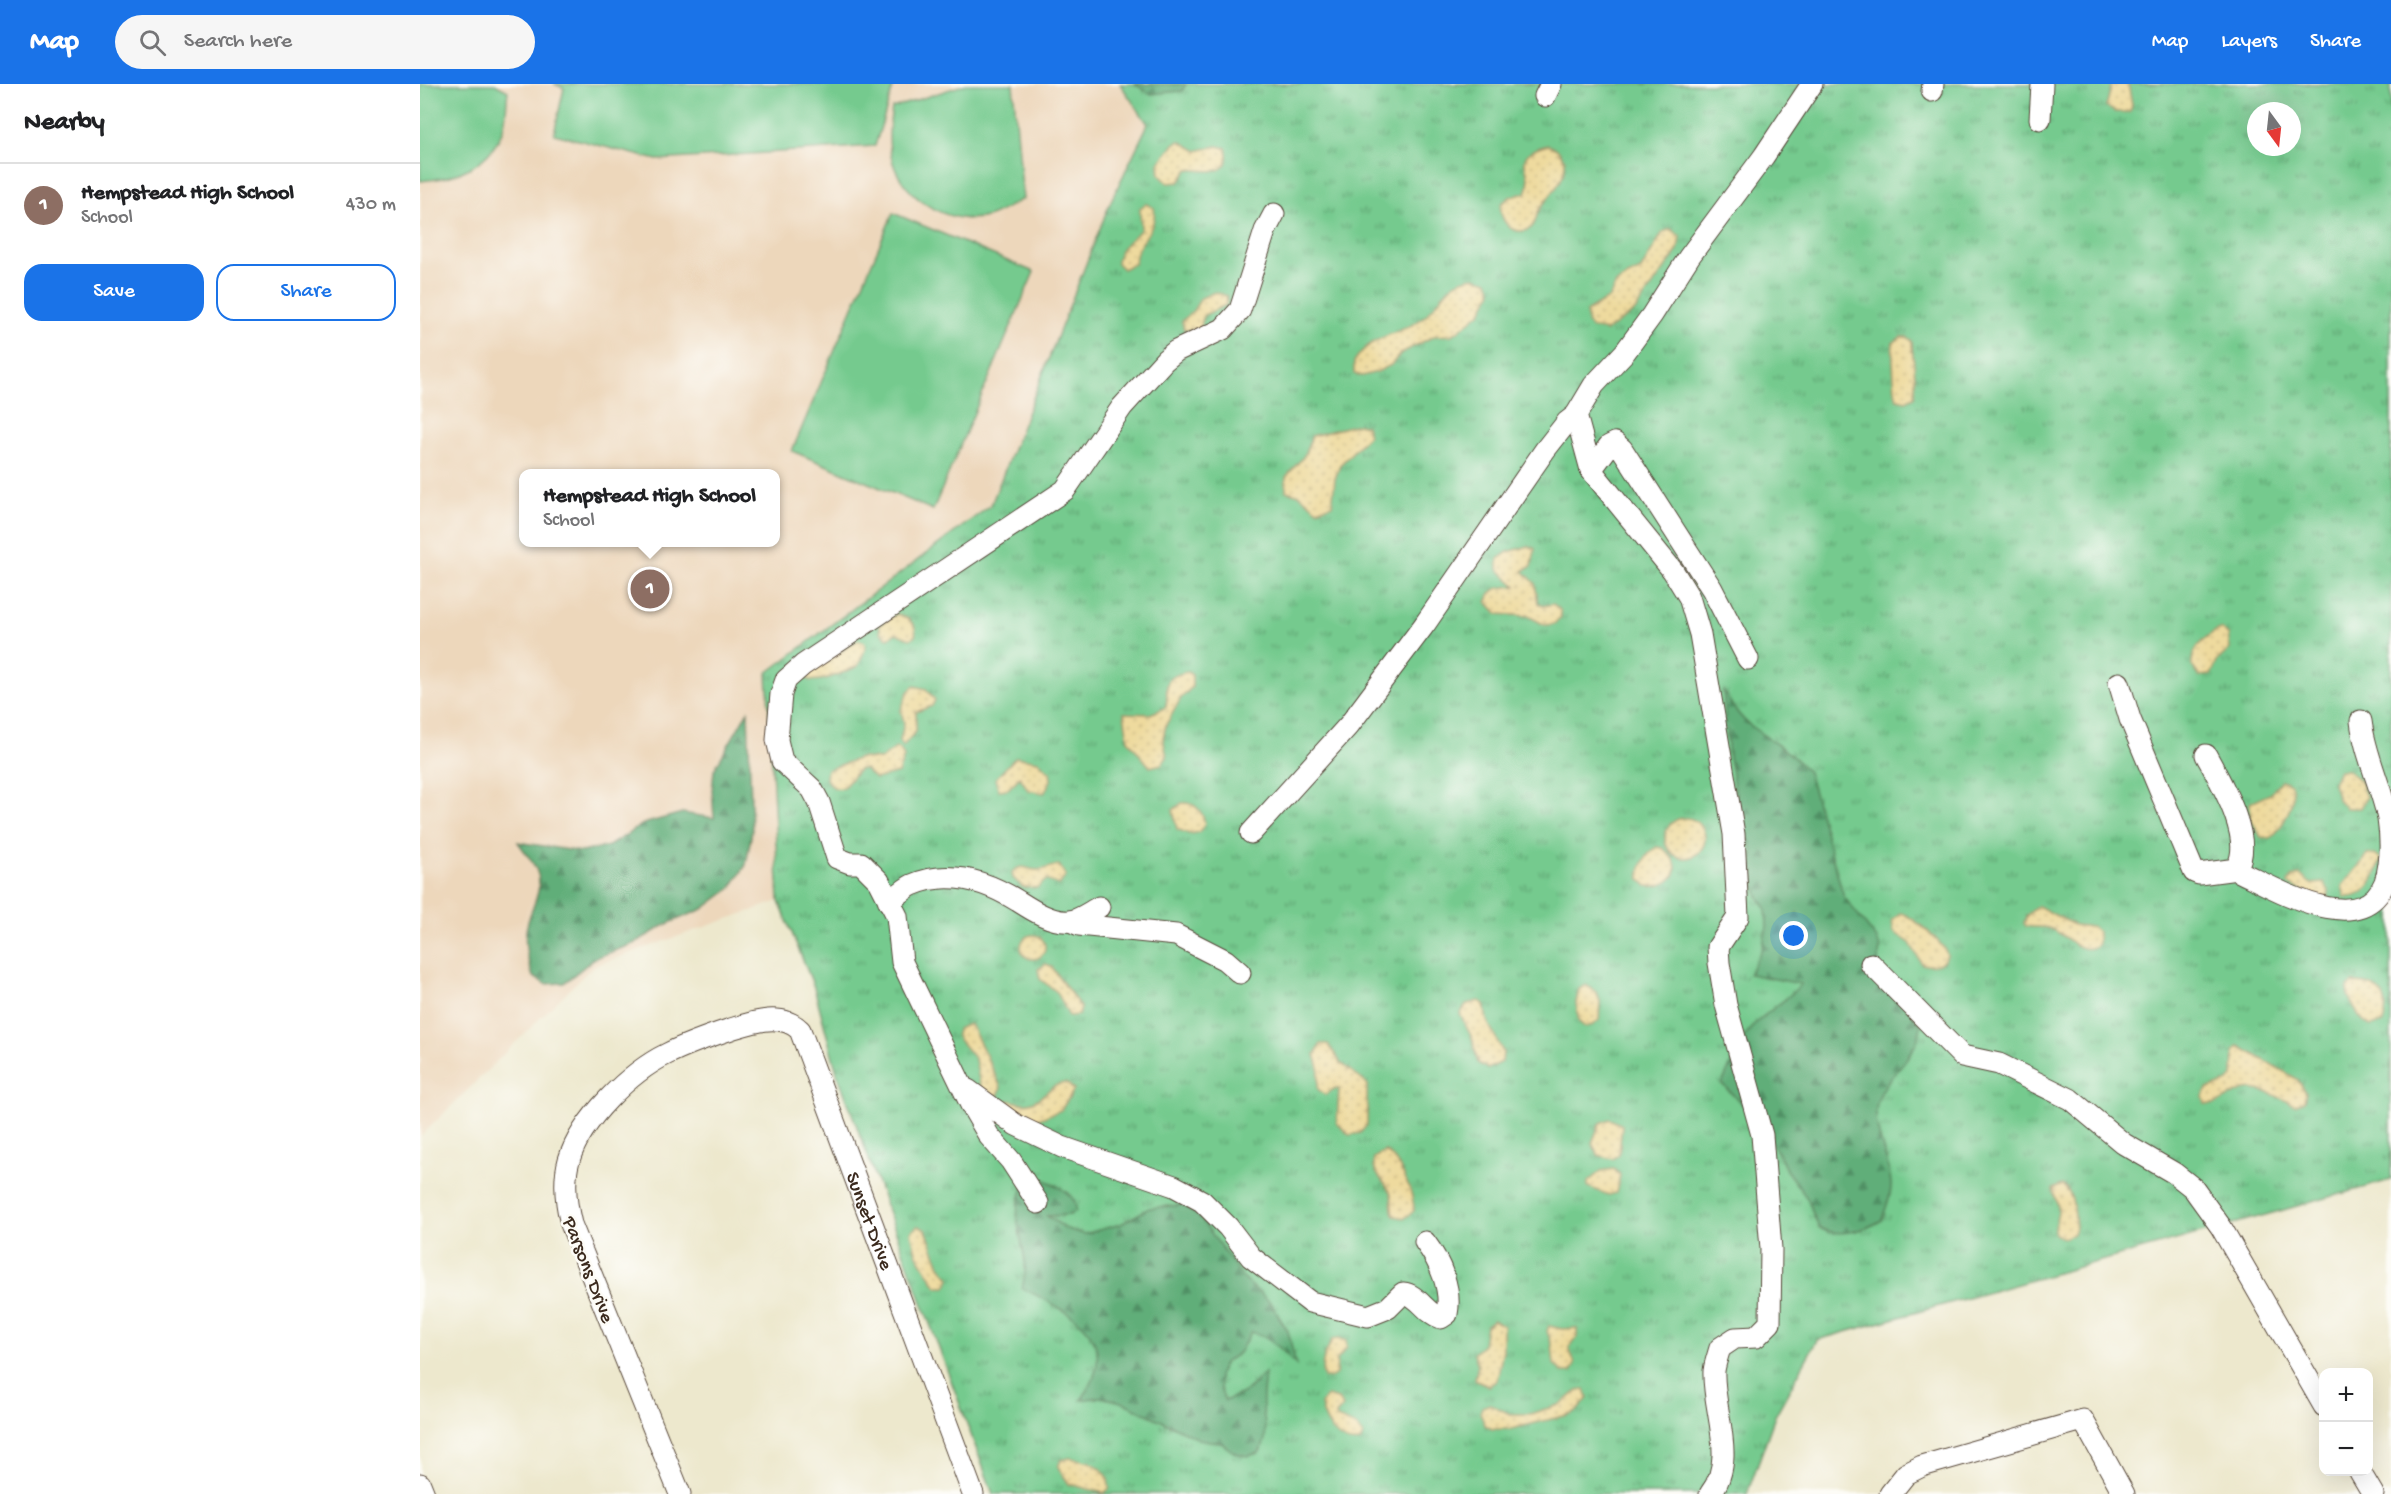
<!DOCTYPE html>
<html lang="en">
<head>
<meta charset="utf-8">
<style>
	body { margin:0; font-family:"Gochi Hand",sans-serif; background:#f6f6f6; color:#202124 }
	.controls { position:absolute; right:18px; bottom:18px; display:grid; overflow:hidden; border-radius:12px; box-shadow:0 6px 24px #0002 }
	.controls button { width:54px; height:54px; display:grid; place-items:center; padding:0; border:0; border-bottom:2px solid #e0e0e0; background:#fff; color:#202124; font:30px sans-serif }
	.compass { position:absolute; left:1827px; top:18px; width:54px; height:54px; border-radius:50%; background:#fff; box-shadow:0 6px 24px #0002; rotate:165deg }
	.you { position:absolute; left:1374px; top:852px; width:21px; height:21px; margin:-15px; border:4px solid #fff; border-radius:50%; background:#1a73e8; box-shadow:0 0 0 9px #1a73e833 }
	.badge { display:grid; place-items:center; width:39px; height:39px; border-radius:50%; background:#1a73e8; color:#fff; font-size:20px; font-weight:700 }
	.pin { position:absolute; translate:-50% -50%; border:3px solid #fff; box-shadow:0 2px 6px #0006 }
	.popup { position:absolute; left:99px; top:385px; width:261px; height:78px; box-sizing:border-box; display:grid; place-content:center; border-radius:12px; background:#fff; filter:drop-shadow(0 2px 4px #0005); font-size:20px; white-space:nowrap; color:#757577 }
	.popup b { font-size:22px; color:#202124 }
	.popup::after { content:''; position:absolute; left:50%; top:100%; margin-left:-12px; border:12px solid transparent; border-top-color:#fff }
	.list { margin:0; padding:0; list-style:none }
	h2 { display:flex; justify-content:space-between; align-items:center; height:78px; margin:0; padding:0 24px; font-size:26px }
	h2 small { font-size:20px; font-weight:400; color:#757577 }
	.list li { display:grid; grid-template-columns:39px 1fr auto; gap:18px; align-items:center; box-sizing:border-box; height:84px; padding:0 24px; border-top:2px solid #e0e0e0 }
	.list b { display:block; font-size:22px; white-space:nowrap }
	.list p { margin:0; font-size:20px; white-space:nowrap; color:#757577 }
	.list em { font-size:20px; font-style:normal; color:#757577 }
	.actions { display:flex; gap:12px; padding:18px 24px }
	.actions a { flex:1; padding:14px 0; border:2px solid #1a73e8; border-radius:18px; text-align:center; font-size:21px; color:#1a73e8 }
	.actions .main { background:#1a73e8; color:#fff }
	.icon { flex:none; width:33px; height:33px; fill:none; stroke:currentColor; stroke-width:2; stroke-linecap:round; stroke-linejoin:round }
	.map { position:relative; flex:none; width:1971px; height:1410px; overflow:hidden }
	header { display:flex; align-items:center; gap:36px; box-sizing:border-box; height:84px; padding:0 30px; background:#1a73e8; color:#fff }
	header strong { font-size:28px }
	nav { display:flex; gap:33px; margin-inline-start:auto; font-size:21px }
	.search { width:420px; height:54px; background:#f6f6f6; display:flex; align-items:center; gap:15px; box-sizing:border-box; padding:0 21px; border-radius:33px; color:#757577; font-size:22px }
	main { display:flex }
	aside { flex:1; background:#fff }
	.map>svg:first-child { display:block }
	.built { fill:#edd7bb; fill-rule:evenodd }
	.grass { fill:url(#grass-tufts); stroke:#587a56; stroke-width:1.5; fill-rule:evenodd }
	.forest { fill:url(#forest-firs); stroke:#4e6c4c; stroke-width:1.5 }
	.sand { fill:url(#sand-dots); stroke:#94825e; stroke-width:1.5 }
	.pitch { fill:#75ca8e; stroke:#587a56; stroke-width:1.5 }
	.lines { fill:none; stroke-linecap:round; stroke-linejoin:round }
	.minor-casing { stroke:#564638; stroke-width:23 }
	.minor { stroke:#fff; stroke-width:21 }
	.labels { text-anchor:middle; stroke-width:5; stroke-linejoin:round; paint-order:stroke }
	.street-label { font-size:20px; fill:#3b2a1e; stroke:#fdfcf7 }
</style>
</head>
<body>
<header>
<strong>Map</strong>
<div class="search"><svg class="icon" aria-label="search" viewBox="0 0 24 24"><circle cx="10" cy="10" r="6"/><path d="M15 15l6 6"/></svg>Search here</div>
<nav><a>Map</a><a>Layers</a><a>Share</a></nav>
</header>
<main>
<aside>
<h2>Nearby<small></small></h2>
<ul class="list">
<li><span class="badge" style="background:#8d6e63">1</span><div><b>Hempstead High School</b><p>School</p></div><em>430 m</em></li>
</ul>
<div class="actions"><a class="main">Save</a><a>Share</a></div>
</aside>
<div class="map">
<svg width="1971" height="1410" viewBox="0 0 1971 1410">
	<defs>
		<pattern id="grass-tufts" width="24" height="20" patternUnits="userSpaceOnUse" patternTransform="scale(1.5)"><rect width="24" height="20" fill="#75ca8e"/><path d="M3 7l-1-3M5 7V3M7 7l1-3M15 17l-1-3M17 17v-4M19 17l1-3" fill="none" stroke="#61a473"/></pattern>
		<pattern id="forest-firs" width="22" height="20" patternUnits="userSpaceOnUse" patternTransform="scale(1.5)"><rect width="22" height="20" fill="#60ae79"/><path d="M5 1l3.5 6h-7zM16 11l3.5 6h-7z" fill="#508e63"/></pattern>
		<pattern id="sand-dots" width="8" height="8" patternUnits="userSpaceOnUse" patternTransform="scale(1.5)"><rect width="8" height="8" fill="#eeda9e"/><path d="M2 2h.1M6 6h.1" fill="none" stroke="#cdbb88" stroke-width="1.8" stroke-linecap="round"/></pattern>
	</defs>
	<rect width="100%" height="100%" fill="#fdfcf7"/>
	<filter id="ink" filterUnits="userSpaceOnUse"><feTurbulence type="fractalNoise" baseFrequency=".0167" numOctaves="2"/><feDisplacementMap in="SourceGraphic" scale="12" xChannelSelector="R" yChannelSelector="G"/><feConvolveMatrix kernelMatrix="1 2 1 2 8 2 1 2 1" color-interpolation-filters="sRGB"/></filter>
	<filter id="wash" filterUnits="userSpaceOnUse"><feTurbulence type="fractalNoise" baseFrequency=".008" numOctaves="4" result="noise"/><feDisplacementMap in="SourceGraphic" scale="24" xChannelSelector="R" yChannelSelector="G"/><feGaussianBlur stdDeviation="1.35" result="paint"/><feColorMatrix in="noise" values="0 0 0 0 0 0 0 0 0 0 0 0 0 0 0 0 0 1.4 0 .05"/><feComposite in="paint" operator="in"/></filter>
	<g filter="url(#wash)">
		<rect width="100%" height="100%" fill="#ede8cd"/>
		<path class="built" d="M0,0H700L728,40L690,119L571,421L347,589L359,817L173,882L0,1053ZM104,390H356V458H104Z"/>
		<path class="grass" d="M700,0H1971V1096L1397,1256L1355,1332L1327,1410H573L417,989L394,903L359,817L347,589L571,421L690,119L728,40ZM1836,27H1872V63H1836Z"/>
		<path class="forest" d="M714,0H766L762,7L731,10Z
			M1303,606C1311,620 1319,633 1332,643C1354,659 1370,667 1388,688L1424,813L1457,855L1460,864L1458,878L1501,942C1496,976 1470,986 1459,1013C1448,1040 1470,1073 1471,1100C1472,1111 1465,1125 1462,1136C1444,1147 1419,1154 1399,1144L1387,1114L1366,1086L1359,1070L1324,1022L1302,1000C1311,981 1318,958 1333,942C1348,926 1367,917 1381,900L1329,890L1342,864L1347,843L1346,824L1338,812L1333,791V767L1320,734L1309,673Z
			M328,627L332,747L326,781L311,804L283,825L247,840L213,860L175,874L144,899L126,900L113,893C108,877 104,864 106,847C108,827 126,806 116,785C112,776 104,767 98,758L162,768L189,762L223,740L262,729L294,734L292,706L294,686Z
			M609,1088C623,1096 658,1107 656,1126L650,1131L627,1132L647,1145L664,1150L701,1140L729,1124L762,1121L779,1132L824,1195L850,1218L868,1247L876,1281C863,1268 851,1251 831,1248L819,1269L805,1278L799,1290L800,1304L805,1317L825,1308L845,1289C844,1300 842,1312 843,1323C844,1341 850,1352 839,1369L827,1372L815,1369L801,1359L779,1355L702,1318L680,1313L661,1316C705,1254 654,1230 602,1204C610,1180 601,1163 598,1139C595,1121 602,1105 609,1088Z"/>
		<path class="sand" d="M1692,0H1708L1712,21L1710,28H1696L1686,23Z
			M760,57L777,67L797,62L806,64C814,95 782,86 768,85L759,98L748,99L740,91L739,79L755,59Z
			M1128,61L1137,65L1145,76C1146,98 1131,108 1120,125C1115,131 1117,141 1109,145C1092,153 1078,135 1081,120L1090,113L1106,109C1117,87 1085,72 1128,61Z
			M726,120L734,124C738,148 715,157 715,179L703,185L697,179C697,164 712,156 721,145L720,124Z
			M1251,145L1260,152L1258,166L1214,228L1186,247L1172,244L1168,240L1166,228L1189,214L1196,200L1202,195L1221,186L1243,148Z
			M1055,193L1068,197L1072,207L1061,228L1038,247L1031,251L1014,252L981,269L971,281L957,288L942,292L934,290V278C953,246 986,253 1009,228C1025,212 1027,196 1055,193Z
			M795,208L807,212L806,221L784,231L780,245L764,246L762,237L773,227L781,214Z
			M1481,253H1487L1492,257C1492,272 1498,300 1494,313L1486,317L1477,315C1474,309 1472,266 1473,259Z
			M938,340L946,342L949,351L920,381L915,395L912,421L897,426L880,411L866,407V393L884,372L892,352Z
			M1109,462L1115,465L1112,482L1103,487L1115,499L1118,519L1123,522L1133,520L1140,526L1141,533L1134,540L1125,541L1108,532L1078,530L1067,518C1070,501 1083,504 1096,502L1078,485V475L1088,468Z
			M477,530C487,533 498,540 495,552L490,555L476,549L468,554L461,549L459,541Z
			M1801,545L1808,551L1810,565L1798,576L1791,591L1779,592L1772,582C1770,567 1786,550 1801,545Z
			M438,556L444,558L446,563L438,582C427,587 398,601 387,595L385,590Z
			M768,588L772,591V603L761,614L746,641L743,654L747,673L742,680L730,683L708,656L704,629L730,630L745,624C752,610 735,593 768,588Z
			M494,602L506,605L515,616L512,622L496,628V647L483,662L480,657L484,639L481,626L488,608Z
			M476,664L480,665L484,673L478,689L455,695L445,685H440C430,691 422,719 406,695L407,686L440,674L461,675Z
			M596,673L618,677L630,688L631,696L624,709L608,706L600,693L588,705L579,706L575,695Z
			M1919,686H1928L1940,697L1946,713L1940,724H1926L1918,715L1913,699Z
			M1861,696L1871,700C1877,716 1864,743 1850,754L1841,753L1830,733V719L1850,710Z
			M762,719C775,718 782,727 785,739L780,748L769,750L757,745L753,726Z
			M1245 754a20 20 0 1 1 40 0a20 20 0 1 1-40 0Z
			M1237,763L1243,764C1247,768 1253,774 1255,779C1260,796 1240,804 1227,802L1220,795C1219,782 1226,770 1237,763Z
			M1955,770L1961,775C1956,792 1947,815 1925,813L1922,802L1948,771Z
			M639,781L646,792L639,801L626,796L617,804L603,803L593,794L592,788C604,778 607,787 619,786C626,785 632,782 639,781Z
			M1880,791L1891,800L1904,799L1909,807L1908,813L1903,816L1868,800L1872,793Z
			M1618,822L1654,841L1672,843L1678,848V860C1663,875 1645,849 1631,845C1624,842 1614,844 1606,842L1604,839L1607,831Z
			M1480,829C1491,831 1525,860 1527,871C1523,881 1512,883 1502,880L1490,859L1474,848L1472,837Z
			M601 863a12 12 0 1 1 24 0a12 12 0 1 1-24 0Z
			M626,880L631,882L661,924L659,931L649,932L637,908L620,895L618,885Z
			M1933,899C1959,899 1971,911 1963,939L1951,942C1941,939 1926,913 1927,903Z
			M1166,901L1176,908L1180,917L1179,936L1173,941L1165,943L1159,938L1156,919L1159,905Z
			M1059,917L1064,920L1067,937L1083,968L1082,978L1068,985L1058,979L1052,954L1040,930L1047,920Z
			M549,940C554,943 575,992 581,1003L578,1012L561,1005L555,975L537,953V945Z
			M901,960H908L921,979L947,1000V1041L940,1049L929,1051L917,1039L919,1005L915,1004L905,1011L898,1005L899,984L895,970Z
			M1819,962L1877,995L1886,1008L1884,1017L1875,1021C1860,1014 1843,1003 1825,1006C1812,1009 1798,1023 1785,1020L1783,1013L1787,1005L1806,999L1813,993L1814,968Z
			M647,999L654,1006L641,1026L614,1037L602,1033L581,1018C592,1013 599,1022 609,1019C624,1016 630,998 647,999Z
			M1190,1035L1202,1041L1199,1070L1193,1075L1178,1071L1172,1059L1180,1039Z
			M965,1067C980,1076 994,1110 994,1127L985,1134L974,1132C969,1123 974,1115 970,1108C964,1096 951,1089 954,1074Z
			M1194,1085L1200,1091L1196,1109L1189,1111L1168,1103V1098L1181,1087Z
			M1642,1101C1654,1108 1658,1138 1653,1150L1643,1154L1635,1150C1632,1140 1639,1134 1638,1125C1638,1117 1633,1112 1633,1105Z
			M498,1142L506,1146L520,1182L530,1194L526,1203H517L496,1169L491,1148Z
			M1074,1236L1083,1242V1266L1077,1296L1069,1302L1055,1295L1058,1281L1054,1269L1063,1261L1066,1242Z
			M1129,1242L1142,1245L1157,1244V1253L1149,1264L1155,1280L1151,1288H1142L1134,1280L1132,1261L1127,1247Z
			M919,1254L926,1257L927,1263L917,1276L916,1290L910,1294H904C899,1281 906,1267 913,1255Z
			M1158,1306H1165L1168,1314L1157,1327L1148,1331L1091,1345H1072L1065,1341L1060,1329L1062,1323L1070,1320L1090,1330H1110L1142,1320Z
			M907,1312L918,1315L923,1323L916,1331L917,1334L936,1342L943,1351L940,1358C918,1362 905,1340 901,1321Z
			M650,1374C669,1376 690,1382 689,1405L684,1409L649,1400L638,1383L641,1376Z"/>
		<path class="pitch" d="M0,0H75L88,7C86,19 87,33 83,45C71,81 35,95 0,97Z
			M134,0H474L455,62L237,76L134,50L144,4Z
			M546,0H593L603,115C592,120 581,128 570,132C532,144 485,116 473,79C467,61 469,42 472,24Z
			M473,129L614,188L513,426L372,367Z"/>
	</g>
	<g filter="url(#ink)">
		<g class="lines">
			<g class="minor-casing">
				<g id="minor">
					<path d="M1512,7L1513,0"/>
					<path d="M1125,12L1131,0"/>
					<path d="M1620,35L1622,0"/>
					<path d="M1156,331L1171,386L1253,487L1269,513L1280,550L1314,750L1318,833L1298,863L1299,879L1306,921L1342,1051L1351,1165L1350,1239L1336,1253L1315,1254L1300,1264C1298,1271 1295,1279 1294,1287C1292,1325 1318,1375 1290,1410"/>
					<path d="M1171,386L1189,362L1195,359L1202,365L1292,505L1328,575"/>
					<path d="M1699,599L1710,635L1774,788L1779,790L1817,785"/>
					<path d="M1786,671C1801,699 1834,754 1817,783L1818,787C1855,804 1941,857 1965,798C1971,779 1971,755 1968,735C1961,701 1945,671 1941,637"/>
					<path d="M831,749L929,641L1005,540L1125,366L1147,338L1156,331L1174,301L1205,268L1232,231L1269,173L1344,72L1392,0"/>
					<path d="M469,818C476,813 484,805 492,801C529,785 566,797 598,817C612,826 632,839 650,837C659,836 671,827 679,823"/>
					<path d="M650,837L659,841L756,851L805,876L820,889"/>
					<path d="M1451,880L1542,972L1579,980L1650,1015L1704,1060L1754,1089L1773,1104L1801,1143L1904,1322"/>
					<path d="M548,1006L596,1041L642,1063L754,1102L782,1117L808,1143L831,1173L890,1218L948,1232L968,1224L983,1209C998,1210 1006,1230 1021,1234L1027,1230C1032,1205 1020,1178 1005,1158"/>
					<path d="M618,1119L591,1077L569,1052L551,1021L482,878L477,832L459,797L441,779H430L417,774L399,718L392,705L362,677L357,656L361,610L366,596L383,581L645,406L702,323L745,276L756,267L803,245L820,226L845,147L854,130"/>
					<path d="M1940,1388L1953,1410"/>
					<path d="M0,1400L4,1410"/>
					<path id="s1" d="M260,1410L151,1140C146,1120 143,1097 149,1076C161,1036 210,988 247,970C267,960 290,952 311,945C333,938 361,928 380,946L553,1410"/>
					<path d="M1470,1410L1486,1390L1502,1382L1663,1336L1704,1410"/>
				</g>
			</g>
			<use href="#minor" class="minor"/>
		</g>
	</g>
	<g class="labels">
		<g class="street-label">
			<text dy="7" stroke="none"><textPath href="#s1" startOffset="848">Sunset Drive</textPath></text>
			<text transform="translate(170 1185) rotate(69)" y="7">Parsons Drive</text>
		</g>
	</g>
</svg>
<div class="controls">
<button>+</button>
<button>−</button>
</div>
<svg class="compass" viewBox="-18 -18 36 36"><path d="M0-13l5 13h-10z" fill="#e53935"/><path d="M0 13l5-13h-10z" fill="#757577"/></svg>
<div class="you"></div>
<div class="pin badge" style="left:230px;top:505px;background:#8d6e63">1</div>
<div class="popup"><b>Hempstead High School</b>School</div>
</div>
</main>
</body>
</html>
